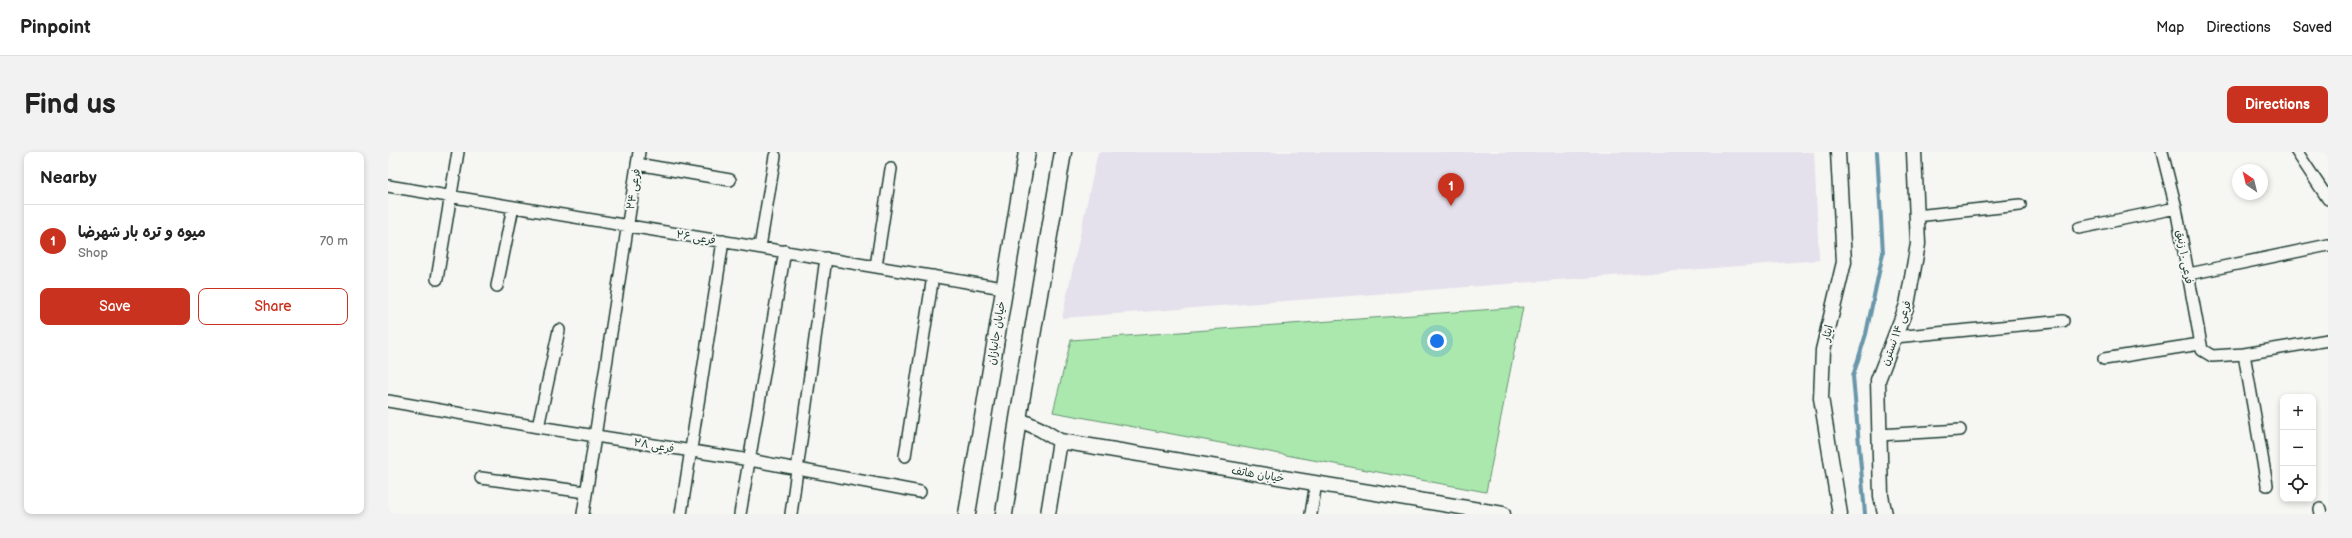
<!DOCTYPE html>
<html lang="en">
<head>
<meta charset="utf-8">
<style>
	body { margin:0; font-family:"Balsamiq Sans","Playpen Sans Arabic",sans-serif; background:#f2f2f2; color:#222 }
	.controls { position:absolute; right:12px; bottom:12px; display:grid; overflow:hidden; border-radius:8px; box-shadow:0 2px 6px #0003 }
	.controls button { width:36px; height:36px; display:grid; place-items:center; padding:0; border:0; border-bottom:1px solid #e0e0e0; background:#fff; color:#222; font:20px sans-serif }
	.compass { position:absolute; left:1844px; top:12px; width:36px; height:36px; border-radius:50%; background:#fff; box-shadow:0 2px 6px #0003; rotate:325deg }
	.you { position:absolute; left:1049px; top:189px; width:14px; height:14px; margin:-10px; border:3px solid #fff; border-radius:50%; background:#1a73e8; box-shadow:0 0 0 6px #1a73e833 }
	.badge { display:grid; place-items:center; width:26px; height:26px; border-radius:50%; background:#c8321e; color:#fff; font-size:13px; font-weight:700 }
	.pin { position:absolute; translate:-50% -33px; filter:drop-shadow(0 1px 2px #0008) }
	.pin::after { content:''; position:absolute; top:21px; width:14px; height:12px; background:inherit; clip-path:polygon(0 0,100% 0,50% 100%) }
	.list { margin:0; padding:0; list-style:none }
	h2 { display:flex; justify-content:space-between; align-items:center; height:52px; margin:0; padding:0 16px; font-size:17px }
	h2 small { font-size:13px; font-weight:400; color:#767676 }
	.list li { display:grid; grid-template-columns:26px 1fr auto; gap:12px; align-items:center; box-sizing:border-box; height:72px; padding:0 16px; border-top:1px solid #e0e0e0 }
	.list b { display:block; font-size:15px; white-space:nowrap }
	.list p { margin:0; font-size:13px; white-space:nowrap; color:#767676 }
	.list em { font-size:13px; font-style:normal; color:#767676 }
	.actions { display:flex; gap:8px; padding:12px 16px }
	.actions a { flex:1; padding:9px 0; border:1px solid #c8321e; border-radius:8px; text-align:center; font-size:14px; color:#c8321e }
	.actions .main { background:#c8321e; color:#fff }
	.icon { flex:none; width:22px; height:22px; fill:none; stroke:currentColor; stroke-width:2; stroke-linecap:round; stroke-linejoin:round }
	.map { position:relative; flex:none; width:1940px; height:362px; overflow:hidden; border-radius:8px }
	header { display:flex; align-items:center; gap:24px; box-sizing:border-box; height:56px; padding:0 20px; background:#fff; border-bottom:1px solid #e0e0e0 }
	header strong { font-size:19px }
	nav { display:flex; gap:22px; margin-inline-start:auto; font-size:14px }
	.intro { display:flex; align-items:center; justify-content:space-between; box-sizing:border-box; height:96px; padding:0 24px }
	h1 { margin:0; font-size:28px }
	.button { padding:10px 18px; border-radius:8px; background:#c8321e; color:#fff; font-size:14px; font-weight:700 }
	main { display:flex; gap:24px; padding:0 24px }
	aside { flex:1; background:#fff; border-radius:8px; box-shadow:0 2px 6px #0003 }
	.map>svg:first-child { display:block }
	.built { fill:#e4e0ec }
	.green { fill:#abe8ae; stroke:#659271 }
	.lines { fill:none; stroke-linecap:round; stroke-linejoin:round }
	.stream { stroke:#6796aa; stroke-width:4 }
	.minor-casing { stroke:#1f3d34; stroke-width:14 }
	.tertiary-casing { stroke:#1f3d34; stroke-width:17 }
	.secondary-casing { stroke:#1f3d34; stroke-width:19 }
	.minor { stroke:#f6f6f2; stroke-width:11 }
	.tertiary { stroke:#f6f6f2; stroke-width:14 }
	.secondary { stroke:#f6f6f2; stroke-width:16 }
	.labels { text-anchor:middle; stroke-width:4; stroke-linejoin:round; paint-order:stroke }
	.street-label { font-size:11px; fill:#1f3d34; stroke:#f6f6f2 }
</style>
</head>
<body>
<header>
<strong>Pinpoint</strong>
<nav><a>Map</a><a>Directions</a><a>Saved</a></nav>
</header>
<div class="intro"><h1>Find us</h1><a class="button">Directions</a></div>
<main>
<aside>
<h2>Nearby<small></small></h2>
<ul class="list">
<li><span class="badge">1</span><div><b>میوه و تره بار شهرضا</b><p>Shop</p></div><em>70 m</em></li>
</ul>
<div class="actions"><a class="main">Save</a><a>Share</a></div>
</aside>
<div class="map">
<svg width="1940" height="362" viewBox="0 0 1940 362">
	<rect width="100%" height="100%" fill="#f6f6f2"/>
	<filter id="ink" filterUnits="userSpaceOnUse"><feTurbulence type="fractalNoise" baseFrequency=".025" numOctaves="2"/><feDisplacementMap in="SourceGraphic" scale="8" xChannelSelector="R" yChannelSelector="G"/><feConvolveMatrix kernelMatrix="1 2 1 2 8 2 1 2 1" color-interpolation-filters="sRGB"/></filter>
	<g filter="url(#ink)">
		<path class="built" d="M710,0H1426L1431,108L674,166Z"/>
		<path class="green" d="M1135,155L1098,340L665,260L683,188Z"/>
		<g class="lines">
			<path class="stream" d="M1477,362L1465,224L1478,182L1495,101L1489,0"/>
			<g class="minor-casing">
				<path id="minor" d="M1774,0L1788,56L1814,198L1824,204L1856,202L1940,188
					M1909,0L1940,47
					M249,12L342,28
					M0,34L615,136
					M1528,64L1632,53
					M1691,76L1788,56
					M372,95L387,4
					M488,114L503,17
					M1801,122L1940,93
					M49,127L70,0
					M109,134L125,55
					M1507,185L1675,169
					M1856,202L1879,333
					M1716,207L1812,192
					M0,249L150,275L362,308L532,340
					M150,275L171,178
					M1491,283L1572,278
					M517,304L545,124
					M93,326L198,340
					M1932,357L1933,362
					M195,362L251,0
					M293,362L335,89
					M352,362L397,99
					M403,362L438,106
					M923,362L928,331"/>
			</g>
			<g class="tertiary-casing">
				<path id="tertiary" d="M1450,0L1456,110L1435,198L1433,246L1452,362
					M630,267L652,277L672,289L1115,362
					M660,362L672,289
					M1497,362L1493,344L1490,228L1519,153L1530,92L1526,0"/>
			</g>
			<g class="secondary-casing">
				<path id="secondary" d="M579,362L639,0
					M616,362L630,267L675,0"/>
			</g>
			<use href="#minor" class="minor"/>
			<use href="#tertiary" class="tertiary"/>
			<use href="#secondary" class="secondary"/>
		</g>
	</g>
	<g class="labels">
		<g class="street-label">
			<text transform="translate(245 37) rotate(-81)" y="4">فرعی ۲۴</text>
			<text transform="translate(308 85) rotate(9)" y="4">فرعی ۲۶</text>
			<text transform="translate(1797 105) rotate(80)" y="4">فرعی ۱۰ زنبق</text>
			<text transform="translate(608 181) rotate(-81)" y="4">خیابان جانبازان</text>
			<text transform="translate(1439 181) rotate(-77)" y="4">ایثار</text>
			<text transform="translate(1508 181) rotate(-70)" y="4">فرعی ۱۴ نسترن</text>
			<text transform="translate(266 293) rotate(10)" y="4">فرعی ۲۸</text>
			<text transform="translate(870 322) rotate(9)" y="4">خیابان هاتف</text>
		</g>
	</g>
</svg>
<div class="controls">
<button>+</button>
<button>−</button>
<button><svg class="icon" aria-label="locate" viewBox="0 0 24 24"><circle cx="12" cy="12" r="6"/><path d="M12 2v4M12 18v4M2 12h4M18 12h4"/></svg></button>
</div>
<svg class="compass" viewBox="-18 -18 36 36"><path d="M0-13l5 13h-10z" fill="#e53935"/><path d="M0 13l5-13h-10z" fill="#767676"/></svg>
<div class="you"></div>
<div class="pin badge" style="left:1063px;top:54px">1</div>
</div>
</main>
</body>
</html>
